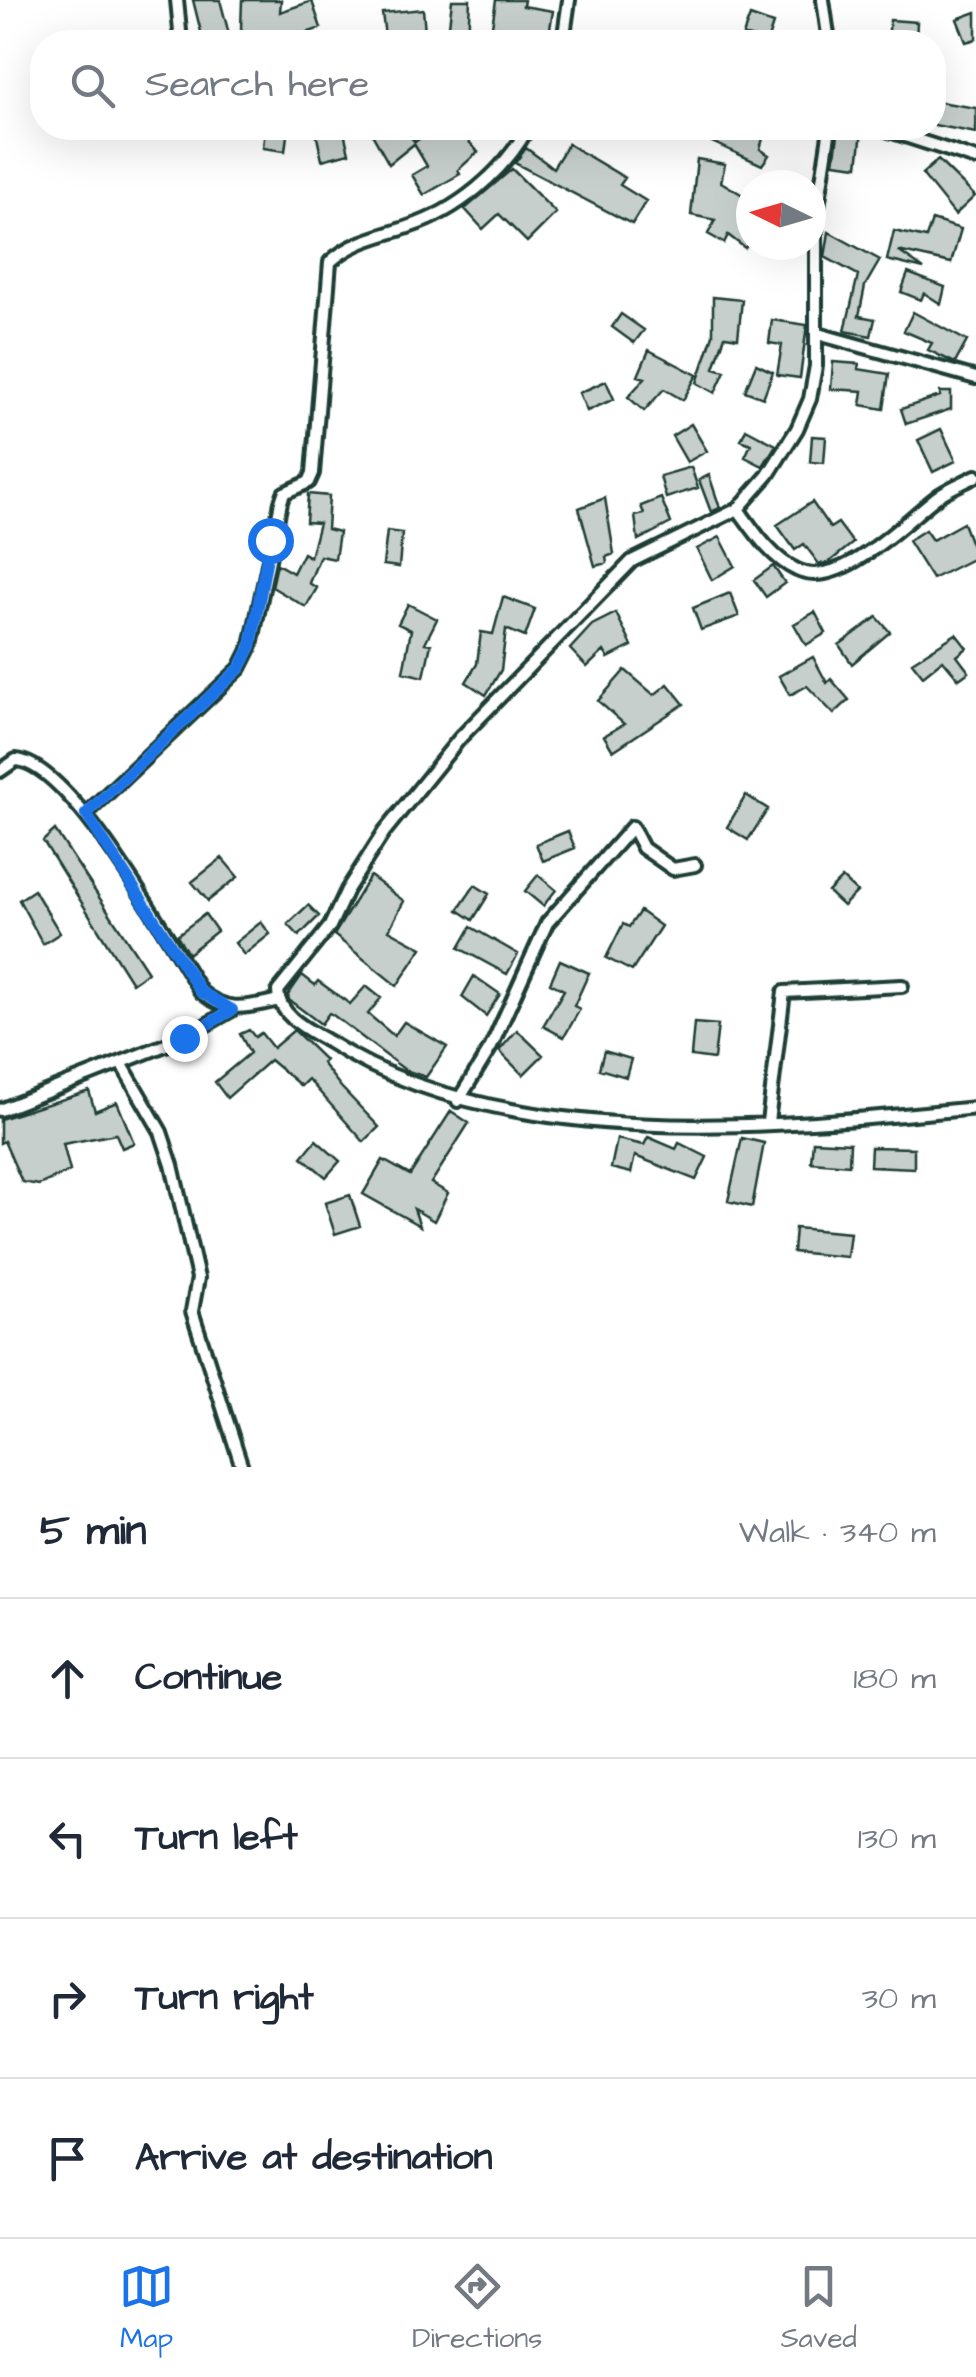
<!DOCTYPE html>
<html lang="en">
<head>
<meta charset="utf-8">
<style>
	body { margin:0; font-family:"Architects Daughter",sans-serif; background:#f6f6f7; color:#1f2937 }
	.compass { position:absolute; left:736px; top:170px; width:90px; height:90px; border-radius:50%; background:#fff; box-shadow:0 10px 40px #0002; rotate:275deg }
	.stop { position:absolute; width:30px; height:30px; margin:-22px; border:8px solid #1a73e8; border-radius:50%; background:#fff }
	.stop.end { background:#1a73e8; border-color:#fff; box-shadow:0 2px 10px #0008 }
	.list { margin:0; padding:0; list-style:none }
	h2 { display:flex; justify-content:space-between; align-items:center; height:130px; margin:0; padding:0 40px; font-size:42px }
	h2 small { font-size:32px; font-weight:400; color:#747a83 }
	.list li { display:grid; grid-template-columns:65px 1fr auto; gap:30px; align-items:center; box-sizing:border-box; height:160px; padding:0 40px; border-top:2px solid #e0e1e3 }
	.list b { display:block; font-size:38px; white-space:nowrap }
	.list em { font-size:32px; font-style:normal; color:#747a83 }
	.icon { flex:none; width:55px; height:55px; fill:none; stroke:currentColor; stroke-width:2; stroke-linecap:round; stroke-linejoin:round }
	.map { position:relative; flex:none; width:976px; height:1467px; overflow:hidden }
	.search { position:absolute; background:#fff; box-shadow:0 10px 40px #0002; left:30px; right:30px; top:30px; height:110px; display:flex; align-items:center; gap:25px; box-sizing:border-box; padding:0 35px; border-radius:40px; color:#747a83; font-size:38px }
	.sheet { height:770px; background:#fff }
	nav { display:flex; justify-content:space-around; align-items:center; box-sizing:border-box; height:140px; border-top:2px solid #e0e1e3; background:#fff; font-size:28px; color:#747a83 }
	nav a { display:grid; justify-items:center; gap:5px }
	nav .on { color:#1a73e8 }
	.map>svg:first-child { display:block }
	.building { fill:#c7cfcc; stroke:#1f3d34; stroke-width:2.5 }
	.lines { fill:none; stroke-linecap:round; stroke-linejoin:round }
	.street-casing { stroke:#1f3d34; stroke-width:18 }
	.street { stroke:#fff; stroke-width:10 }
	.route { stroke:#1a73e8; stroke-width:12 }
</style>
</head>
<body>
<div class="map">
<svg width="976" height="1467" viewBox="0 0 976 1467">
	<rect width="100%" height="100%" fill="#fff"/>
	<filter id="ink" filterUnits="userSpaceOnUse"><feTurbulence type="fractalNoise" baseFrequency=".01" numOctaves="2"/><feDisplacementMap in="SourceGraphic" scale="20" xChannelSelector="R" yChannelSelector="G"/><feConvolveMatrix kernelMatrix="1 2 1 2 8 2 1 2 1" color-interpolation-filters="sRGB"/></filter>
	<g filter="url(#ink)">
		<path class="building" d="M193,0H220L229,34L203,40Z
			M242,0H281L280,12L312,1L321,28L280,42H254L241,29Z
			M452,0H470L468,37L448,34Z
			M496,0H524L523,6L553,11L548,40L491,33Z
			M423,9L425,32L385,36L382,13Z
			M976,12V39L966,42L957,19Z
			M750,16L773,24L767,42L743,35Z
			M890,20L917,22L916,42L888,40Z
			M934,101L976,108V133L934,125Z
			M265,128H288L285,151L263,148Z
			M315,128H343L349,153L322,160Z
			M379,128H403L415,142L432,129L439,139L457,128L478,152L458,170L460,174L424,195L412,175L427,166L414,144L389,164L372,134Z
			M706,128H766L760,149L769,155L762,165L701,137Z
			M839,128L862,131L858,166L834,163Z
			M568,144L625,178L620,185L646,201L632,224L515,163L526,148L553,168Z
			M697,159L725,164L721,182L751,200V241L745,248L728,235L724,243L708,234L715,220L691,215Z
			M938,160L975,196L955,215L922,174Z
			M512,169L556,213L527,242L499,214L483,229L465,209Z
			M932,220L961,229L951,263L898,251L924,269L887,260L894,231L926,238Z
			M829,232L880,260L865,286L859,316L875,319L871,336L845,331L858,275L825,257Z
			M908,273L945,287L941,304L924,293L921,300L901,292Z
			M713,297L742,300L738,338L725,336L714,368L725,371L715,393L697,383L713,335Z
			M913,312L967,341L955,363L928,350L932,343L904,331Z
			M621,314L644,330L634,343L612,327Z
			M772,320L807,325L800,378L777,375L782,345L769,343Z
			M649,350L697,375L683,400L664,389L644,411L628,397L645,378L638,376Z
			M833,362L859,364L858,369L889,374L884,409L861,405L863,391L831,389Z
			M756,364L773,372L763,398L745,391Z
			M606,381L614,399L587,411L579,393Z
			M940,392H951V409L906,424L901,409L940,396Z
			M691,424L707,451L687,462L672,436Z
			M746,429L776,445L763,466L745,457L751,444L741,440Z
			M941,429L956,461L933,472L918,440Z
			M812,436L826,437L824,463L810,462Z
			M691,467L698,488L666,498L660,476Z
			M709,475L720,508L711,512L699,480Z
			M308,494L329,496L327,529L339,532L335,559L320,556L309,583L317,588L306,607L272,587L277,564L293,573L303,553L310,557L319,523L306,522Z
			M605,498L614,554L606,557L607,563L595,566L579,508Z
			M661,498L671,523L638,540L635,516L644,514L641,506Z
			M812,502L830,528L838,523L853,543L828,563L819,564L804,544L795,550L777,525Z
			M963,523L976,557L932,579L908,541L925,530L932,540Z
			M387,531L402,533L399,567L383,565Z
			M720,537L735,566L712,580L697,549Z
			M773,566L785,583L766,597L754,580Z
			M730,593L739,616L701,630L693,608Z
			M503,597L535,609L525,637L506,629L501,670L486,695L466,682L477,664L481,632L493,634Z
			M408,604L437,619L425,643L431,644L424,677L403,672L411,630L398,624Z
			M815,612L826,633L806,645L794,624Z
			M616,613L632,646L608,658L604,651L587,667L570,649L592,625Z
			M877,617L890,632L852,664L839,645Z
			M956,634L967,648L957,656L969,672L959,679L943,660L923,676L912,662Z
			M813,657L827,683L831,679L849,700L834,714L807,686L790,695L779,676Z
			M625,670L654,695L668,684L684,704L613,751L604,736L624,724L598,701Z
			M746,795L768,809L748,840L727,827Z
			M55,830L148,972L132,983L43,841Z
			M568,831L575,848L543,861L536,844Z
			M222,858L238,877L208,901L192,882Z
			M538,875L556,890L543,906L525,891Z
			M370,876L404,901L389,930L422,948L397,986L334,935Z
			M842,878L857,892L843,906L828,892Z
			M475,885L489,894L473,920L458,910Z
			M34,890L60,933L43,944L19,900Z
			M308,905L319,916L299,936L288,924Z
			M640,911L661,926L632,971L606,958L623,924L629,927Z
			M205,914L217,931L188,954L177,935Z
			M261,922L270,934L244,955L235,943Z
			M471,927L518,954L507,974L459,948Z
			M560,960L589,973L574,1006L580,1009L564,1037L543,1026L564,990L550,983Z
			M302,975L315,985L318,981L350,1004L366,986L381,998L368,1014L394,1036L404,1022L447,1047L426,1077L405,1070L333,1015L329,1013L321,1024L289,1000L288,995Z
			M474,976L500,994L486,1016L462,997Z
			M694,1023L718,1025L714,1059L691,1056Z
			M249,1030L255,1037L261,1033L273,1048L294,1030L325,1060L322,1063L341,1087L379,1127L364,1142L308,1079L301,1086L270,1060L227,1098L215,1082L250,1053L240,1034Z
			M517,1030L543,1055L523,1075L499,1051Z
			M604,1051L631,1059L626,1077L599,1069Z
			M89,1091L95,1111L117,1102L134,1143L122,1148L116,1134L63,1144L70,1171L39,1185L22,1182L4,1141L0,1143V1119Z
			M451,1111L469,1123L431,1183L448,1193L434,1221L414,1209L420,1226L363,1194L383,1160L410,1175Z
			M648,1137L676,1149L679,1143L707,1157L696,1180L635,1156L631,1173L611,1168L617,1139L644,1145Z
			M742,1138L764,1143L752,1207L728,1201Z
			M316,1140L340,1161L326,1177L302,1157Z
			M813,1141L850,1143L849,1165L811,1162Z
			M871,1147L914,1148V1168L870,1166Z
			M350,1195L360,1226L335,1234L325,1203Z
			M795,1228L850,1233L847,1257L793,1252Z"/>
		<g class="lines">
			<g class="street-casing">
				<path id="street" d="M823,0L829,42
					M176,42L180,31L177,0
					M563,42L569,0
					M830,128L816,220V366L810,399L797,429L768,475L738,509L632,561L460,738L384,832L347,890L330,926L278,991C279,1017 309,1030 329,1042C504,1154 777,1128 976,1108
					M880,128L976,159
					M818,334L976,378
					M738,509C754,531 771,558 797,570C842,592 909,516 941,494C952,487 965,482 976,476
					M0,771L16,760C72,764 169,942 201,992C228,1014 247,1007 279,1000
					M86,814L240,668L251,646L281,502L284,493L309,482L313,473L330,262C353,241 379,237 408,227C457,211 503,173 528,128
					M121,1063L161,1132L172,1165L198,1278L192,1311L242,1467
					M458,1101L491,1047L547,923L632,827L643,848L673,869L695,865
					M0,1110L183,1038L232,1010
					M768,1122L784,992L902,986"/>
			</g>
			<use href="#street" class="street"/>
		</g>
	</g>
	<g class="lines" filter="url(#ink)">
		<path class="route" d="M184,1038L232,1010L201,992L86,814L240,668L251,646L270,540"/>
	</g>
</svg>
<svg class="compass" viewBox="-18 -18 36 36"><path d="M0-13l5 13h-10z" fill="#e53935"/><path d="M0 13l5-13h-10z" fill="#747a83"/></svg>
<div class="stop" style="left:270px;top:540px"></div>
<div class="stop end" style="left:184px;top:1038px"></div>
<div class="search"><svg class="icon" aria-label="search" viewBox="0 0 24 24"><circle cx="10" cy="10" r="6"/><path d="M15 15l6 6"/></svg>Search here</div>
</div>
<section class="sheet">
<h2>5 min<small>Walk · 340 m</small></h2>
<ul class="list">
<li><svg class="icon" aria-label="ahead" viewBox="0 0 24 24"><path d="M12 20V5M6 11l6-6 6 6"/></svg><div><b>Continue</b></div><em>180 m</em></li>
<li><svg class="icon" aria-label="left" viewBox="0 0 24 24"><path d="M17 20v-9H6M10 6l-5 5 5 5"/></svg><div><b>Turn left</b></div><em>130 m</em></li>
<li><svg class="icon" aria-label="right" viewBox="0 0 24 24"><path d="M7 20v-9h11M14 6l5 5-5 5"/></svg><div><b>Turn right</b></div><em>30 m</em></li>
<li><svg class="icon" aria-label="arrive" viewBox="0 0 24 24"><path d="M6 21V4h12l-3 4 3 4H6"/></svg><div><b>Arrive at destination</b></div></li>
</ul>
</section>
<nav>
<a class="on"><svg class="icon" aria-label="map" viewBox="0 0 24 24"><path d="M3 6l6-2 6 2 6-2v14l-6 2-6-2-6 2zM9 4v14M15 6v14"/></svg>Map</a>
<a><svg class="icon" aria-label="directions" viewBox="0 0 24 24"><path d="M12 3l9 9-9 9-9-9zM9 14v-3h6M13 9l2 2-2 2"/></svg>Directions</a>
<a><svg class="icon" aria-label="saved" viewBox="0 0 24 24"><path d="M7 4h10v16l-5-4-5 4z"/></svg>Saved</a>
</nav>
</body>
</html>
